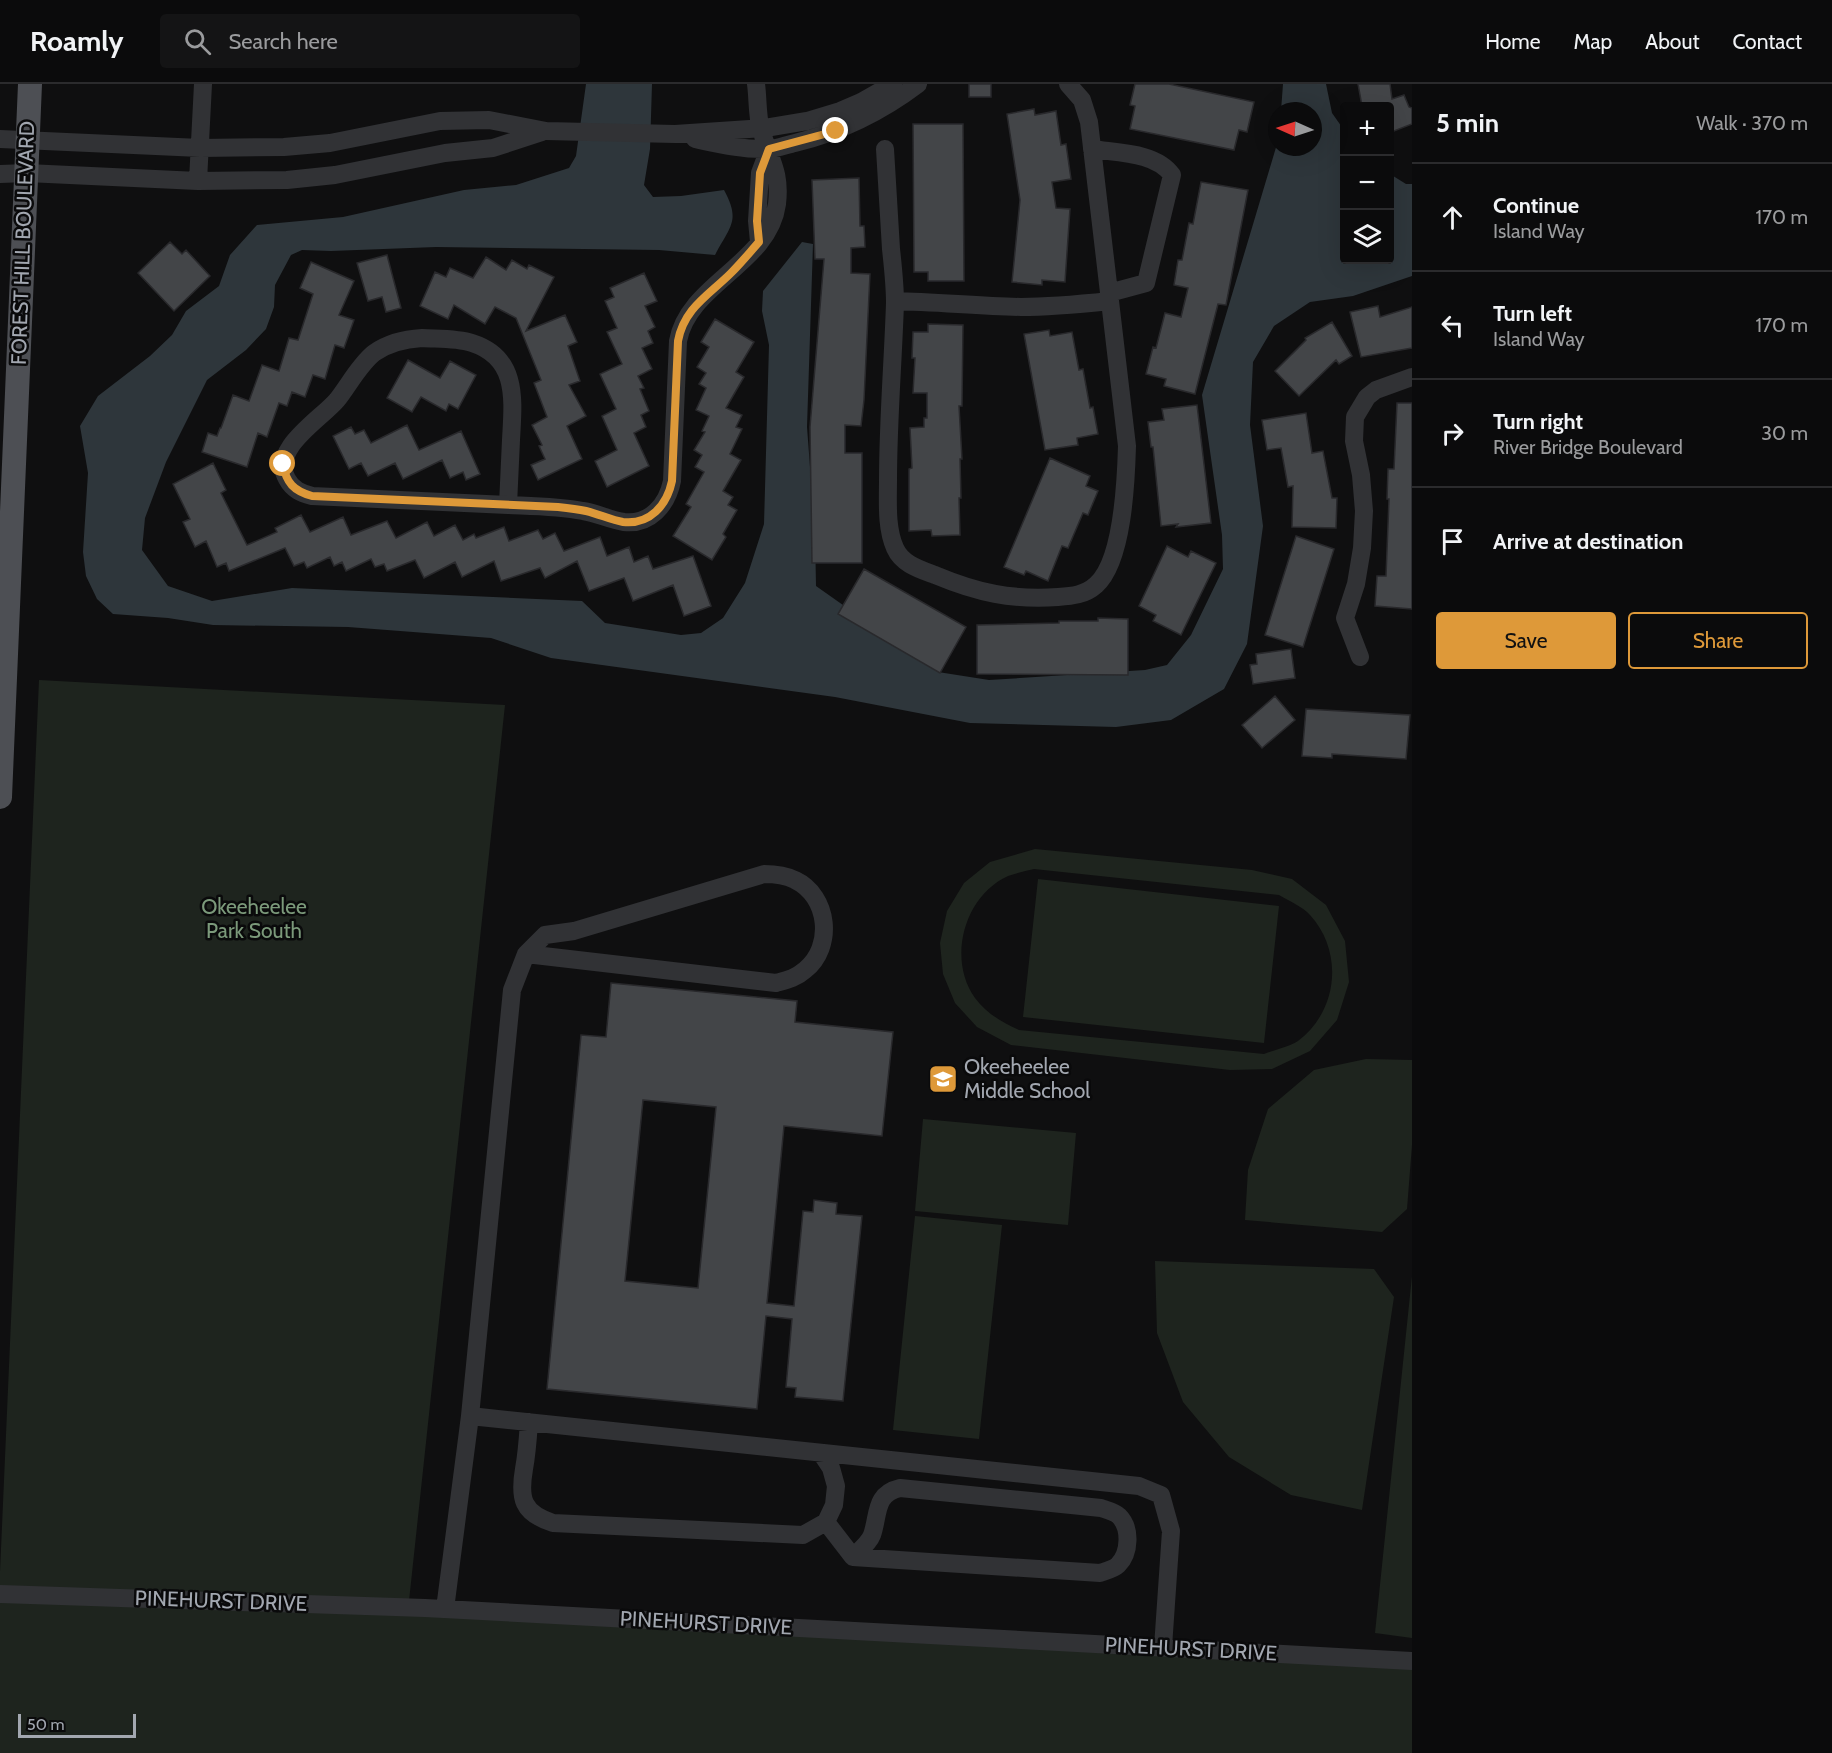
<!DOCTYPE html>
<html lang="en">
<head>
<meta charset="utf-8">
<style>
	body { margin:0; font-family:Cabin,sans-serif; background:#141415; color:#f1f3f6 }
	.controls { position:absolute; right:18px; top:18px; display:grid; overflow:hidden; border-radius:6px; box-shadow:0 6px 24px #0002 }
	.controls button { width:54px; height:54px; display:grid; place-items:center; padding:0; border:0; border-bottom:2px solid #2b2b2d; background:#0b0b0c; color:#f1f3f6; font:30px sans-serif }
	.compass { position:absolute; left:1268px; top:18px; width:54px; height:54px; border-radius:50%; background:#0b0b0c; box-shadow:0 6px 24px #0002; rotate:273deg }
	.scale { position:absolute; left:18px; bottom:15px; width:118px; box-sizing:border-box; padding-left:6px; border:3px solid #a2a7b0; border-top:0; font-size:16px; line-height:21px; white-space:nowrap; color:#a2a7b0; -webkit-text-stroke:4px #0a0a0b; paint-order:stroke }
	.stop { position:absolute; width:18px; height:18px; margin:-14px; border:4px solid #de9939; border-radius:50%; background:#fff }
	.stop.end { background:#de9939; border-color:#fff; box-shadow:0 2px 6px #0008 }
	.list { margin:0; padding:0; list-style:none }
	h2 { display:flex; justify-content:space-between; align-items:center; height:78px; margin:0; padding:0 24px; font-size:26px }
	h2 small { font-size:20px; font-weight:400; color:#9a9b9d }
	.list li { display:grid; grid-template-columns:39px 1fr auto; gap:18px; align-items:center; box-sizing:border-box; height:108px; padding:0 24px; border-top:2px solid #2b2b2d }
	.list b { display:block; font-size:22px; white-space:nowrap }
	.list p { margin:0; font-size:20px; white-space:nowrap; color:#9a9b9d }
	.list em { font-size:20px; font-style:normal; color:#9a9b9d }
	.actions { display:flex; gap:12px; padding:18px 24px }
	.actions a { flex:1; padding:14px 0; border:2px solid #de9939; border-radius:6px; text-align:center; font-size:21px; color:#de9939 }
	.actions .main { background:#de9939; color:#111 }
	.icon { flex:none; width:33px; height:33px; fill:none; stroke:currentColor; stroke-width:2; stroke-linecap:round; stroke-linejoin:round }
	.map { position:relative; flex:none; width:1412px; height:1669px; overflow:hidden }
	header { display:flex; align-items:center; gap:36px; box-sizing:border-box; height:84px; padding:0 30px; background:#0b0b0c; border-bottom:2px solid #2b2b2d }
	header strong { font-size:28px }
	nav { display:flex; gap:33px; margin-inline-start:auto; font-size:21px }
	.search { width:420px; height:54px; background:#141415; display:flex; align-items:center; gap:15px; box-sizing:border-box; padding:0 21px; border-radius:6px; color:#9a9b9d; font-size:22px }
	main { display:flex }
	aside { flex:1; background:#0b0b0c }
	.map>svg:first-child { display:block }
	.green { fill:#1e241e; fill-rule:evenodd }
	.water { fill:#2e363b }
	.building { fill:#434548; stroke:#29292c; stroke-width:1.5; fill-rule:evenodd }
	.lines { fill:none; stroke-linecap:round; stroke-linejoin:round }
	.minor { stroke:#313235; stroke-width:18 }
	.major { stroke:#4d4f54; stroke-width:24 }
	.route { stroke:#de9939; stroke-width:8 }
	.labels { text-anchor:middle; stroke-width:5; stroke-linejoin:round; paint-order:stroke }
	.street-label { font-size:21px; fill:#a2a7b0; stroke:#0a0a0b }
	.park-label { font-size:21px; fill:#7b997a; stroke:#0a0a0b }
	.poi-label { font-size:21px; fill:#a2a7b0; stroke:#0a0a0b; text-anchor:start }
</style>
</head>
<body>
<header>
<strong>Roamly</strong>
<div class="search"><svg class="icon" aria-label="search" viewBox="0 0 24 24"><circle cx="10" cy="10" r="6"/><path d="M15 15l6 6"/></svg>Search here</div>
<nav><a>Home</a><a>Map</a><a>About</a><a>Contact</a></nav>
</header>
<main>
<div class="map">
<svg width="1412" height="1669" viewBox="0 0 1412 1669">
	<rect width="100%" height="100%" fill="#0f0f10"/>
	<path class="green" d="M39,596L505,621L409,1517L1412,1572V1669H0V1488Z
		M1035,765L1252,786L1292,795L1326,821L1345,857L1349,898L1337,936L1310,967L1272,985L1230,986L1011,961L977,943L955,919L943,890L940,859L947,827L964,799L990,778ZM1034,785L1279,811C1289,817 1303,823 1310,831C1344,868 1338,927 1298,957C1289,963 1274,966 1264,970L1019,946C1002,938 987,930 975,914C947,875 964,812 1008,792C1016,789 1026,787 1034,785Z
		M1038,795L1279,822L1264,959L1023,933Z
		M1366,975L1412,976V1061L1407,1125L1382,1148L1245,1136L1248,1086L1268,1025L1314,986Z
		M923,1035L1076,1049L1068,1141L915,1127Z
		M915,1132L1002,1141L979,1355L893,1346Z
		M1155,1177L1374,1185L1394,1213L1362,1426L1291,1411L1229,1373L1183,1318L1157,1249Z
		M1412,1192V1554L1375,1549Z"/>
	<path class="water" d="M586,0H652L650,65L644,101L653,113L681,112L724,106C741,137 730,142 715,171L659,166L436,163L331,167L302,166L291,171L275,201L274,223L266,245L246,266L207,296L166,378L145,434L142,466L168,502L212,517L292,504L582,517L605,539L681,551L701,549L723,534L745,499L764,440L769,261L762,227L763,207L802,158L813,160L807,343L815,449L816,502L938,588L989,596L1145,586L1167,581L1191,551L1223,485L1222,451L1202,311L1277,60V63H1313V27H1281L1283,0H1326L1332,29L1344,46V176H1390V90L1406,100H1412V192L1353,212L1310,218L1274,242L1253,278L1250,341L1263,442L1247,560L1224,605L1171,636L1116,643L970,639L835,613L551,574L491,554L348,543L213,541L168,534L113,530L97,515L86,492L83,468L88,389L80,342L98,312L150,272L172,251L186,227L219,202L230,171L257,141L343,133L464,106L516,101L569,84L576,72Z"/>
	<path class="building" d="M969,0H991V13H969Z
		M1135,0H1169L1254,18L1247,48L1239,46L1234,66L1130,45L1135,22L1130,21Z
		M1358,0H1390L1392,15L1404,11L1409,23L1412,24V40L1389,49V22H1362Z
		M1034,25L1035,31L1056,27L1061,61L1066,60L1071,95L1052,98L1056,124L1070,125L1065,198L1042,196V201L1012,198L1020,116L1007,30Z
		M913,40H963L964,197H928V188H914Z
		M859,94L860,142H864L865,163L851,164V189L870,190L864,316L861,342L845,341V369H862V479H812L810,343L824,175H815L812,96Z
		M1201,98L1248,106L1226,221L1218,220L1195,310L1164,302L1166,295L1146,290L1153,263L1156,264L1165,229L1181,233L1188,204L1174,201L1178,176H1182L1189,139L1193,140Z
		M170,158L182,170L186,166L210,192L174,227L138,189Z
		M387,171L401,224L386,228L382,213L368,217L357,179Z
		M486,173L506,186L512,176L527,185L529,181L554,193L526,247L565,231L577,258L568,262L580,297L569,301L586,332L567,342L582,375L538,396L531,381L545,375L539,362L542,361L532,341L547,333L534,299L541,296L516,234L495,223L485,240L454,221L448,235L420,222L435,188L446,193L450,184L473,194Z
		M311,178L354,197L339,231L354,236L344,264L335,261L325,295L313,291L305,313L292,308L287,322L279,319L267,353L258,349L247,383L202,368L208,349L217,352L220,344H221L233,311L249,317L262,281L279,287L289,254L298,256L313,210L300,204Z
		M644,189L657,217L645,222L655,243L648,247L653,259L642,264L652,285L638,292L644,304L640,305L649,327L641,331L646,343L634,349L649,382L607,403L595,377L617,366L602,332L616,325L600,290L622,280L607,248L617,244L605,217L614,213L610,204Z
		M1378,222L1380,233L1412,223V264L1361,273L1350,228Z
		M715,235L754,258L736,288L744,293L726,324L742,331L736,343L742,345L730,370L741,376L723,407L733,413L728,421L737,426L723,450L726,453L712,476L673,452L691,423L686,420L704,388L695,383L702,371L694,366L705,348L702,347L709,332L696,326L706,304L699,300L706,289L697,283L709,263L701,258Z
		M1332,238L1352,272L1339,280L1336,276L1299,312L1275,287L1306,256L1305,254Z
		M928,240L963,241L962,322H959L962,375H960L961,414H959L960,451L932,452L931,446L909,447V385L912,384L910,344L924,343V334H927V309H913L915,274H912L913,248H928Z
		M1049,246L1050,252L1072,248L1079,286L1083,285L1090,324L1093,323L1098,350L1077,354L1078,361L1045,366L1024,250Z
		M408,276L440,294L450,277L476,291L458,325L449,320L446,327L421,313L412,328L387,314Z
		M1397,319H1412V525L1375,522L1377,492H1386L1389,415H1387L1388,385H1394Z
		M1197,321L1211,439L1176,443L1178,440L1161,442L1153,363H1151L1148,338L1164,336L1162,325Z
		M1306,329L1312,369L1323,367L1332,414H1337L1336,444L1292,443L1293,402L1288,403L1281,364L1267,366L1262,336Z
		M407,341L419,366L461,347L480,390L466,396L463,388L450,394L442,376L403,395L395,379L368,392L361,379L349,385L333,352L351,343L355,350L364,346L371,359Z
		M1050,374L1090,392L1086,402L1098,407L1088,431L1083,429L1068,464L1062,462L1048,497L1026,487L1024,491L1004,483Z
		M213,379L226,406L221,409L247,461L277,448L275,444L301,431L310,448L343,433L351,451L387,437L396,454L427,438L434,452L455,441L463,456L474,450L476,454L504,443L509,457L538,446L543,455L555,449L564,467L600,453L607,472L629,463L634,478L648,472L653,485L693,472L711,522L684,532L673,501L633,517L624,494L589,507L577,477L545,494L540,484L501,497L494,477L462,493L455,478L424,494L415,476L387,487L384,480L375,483L371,475L346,487L342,478L334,482L330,473L307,484L304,478L294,482L285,464L229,487L226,479L217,483L206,457L195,463L183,438L190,435L173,400Z
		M1296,452L1334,465L1303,563L1265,551Z
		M1167,462L1188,473L1191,467L1216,479L1181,551L1153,537L1156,531L1139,522Z
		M864,485L966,543L940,589L838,530Z
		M1098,534L1128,535V591L977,590V541L1059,539V537H1098Z
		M1291,565L1295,594L1253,600L1250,581L1257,580L1256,570Z
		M1275,612L1295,636L1262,664L1242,641Z
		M1306,625L1410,631L1406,675L1332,670V674L1302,672Z
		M611,899L797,917L795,938L893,948L882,1052L784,1042L767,1219L794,1222L803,1127L813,1128L814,1116L837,1119L836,1130L862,1132L843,1317L795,1313L796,1304L786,1303L792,1235L766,1232L757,1325L547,1305L581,951L606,953ZM643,1016L716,1023L698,1204L625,1197Z"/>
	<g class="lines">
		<path class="minor" d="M0,55L200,64L284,63L330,59L440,37L489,36L546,47L675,50L765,44L807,37L840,27L861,18L893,0
			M695,55C718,60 743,66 768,65C776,65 786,61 795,59C840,48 881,28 918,0
			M885,65C887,98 889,132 891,165C893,183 895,201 895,219C893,279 888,337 888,396C888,418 886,444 895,464C902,480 919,485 935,491C978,509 1011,516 1058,513C1072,512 1085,511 1096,501C1123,477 1126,397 1127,362L1089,38L1082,16L1068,0
			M1092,65C1117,69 1156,68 1172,91L1146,199L1109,209
			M0,90L27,89L198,97L287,96L335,91L445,69L493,64L542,48
			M198,97L203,0
			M759,158L757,137L760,89L769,65
			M895,217C937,218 979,222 1021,223C1051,223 1081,220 1110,217
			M422,254C438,255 457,254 472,259C519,274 513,317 511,356C510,378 509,399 508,421L312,412C301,409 293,406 287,395C270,365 320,336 337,316C349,301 359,281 374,269C388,259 405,255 422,254Z
			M508,421C533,422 558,422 583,427C597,429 610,436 624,438C650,441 667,421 672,397L678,257C688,200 769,180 777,120C781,86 769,75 761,45C757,32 758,14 756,0
			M1360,573L1345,534L1356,500L1362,464L1364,427L1361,391L1354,357L1355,333L1367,313L1376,306L1412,293
			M470,1332L1139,1402L1161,1411L1171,1447L1163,1563
			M529,1338C528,1353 527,1369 524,1385C519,1414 522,1429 553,1439L803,1451L826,1438L834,1421L836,1402L831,1384L821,1369
			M826,1438L853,1473L1100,1489C1106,1487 1114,1485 1118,1481C1130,1469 1131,1444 1119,1432C1115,1428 1107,1426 1101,1424L900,1404C874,1410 879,1431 872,1451C869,1459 859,1467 853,1473
			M0,1510L425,1524L1412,1577
			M445,1525L470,1332L512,906L526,870L545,851L574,847L764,790C775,790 785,791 795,796C829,812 834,863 805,886C796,894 787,896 776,899L526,870"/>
		<path class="major" d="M0,713L30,0"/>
	</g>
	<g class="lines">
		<path class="route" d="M283,380C286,399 294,407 312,412L558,423C568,424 577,425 586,427C599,430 611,436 623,438C650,441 667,421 672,397L678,257C684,224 709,211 731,189C741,179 750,168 759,158L757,137L760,89L769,65L836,47"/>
	</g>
	<defs>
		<g id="school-square" transform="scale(1.5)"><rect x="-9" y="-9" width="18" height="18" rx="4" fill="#de9939" stroke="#0a0a0b"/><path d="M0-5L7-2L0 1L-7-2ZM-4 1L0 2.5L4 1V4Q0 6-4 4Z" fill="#fff"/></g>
	</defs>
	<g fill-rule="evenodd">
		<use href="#school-square" x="943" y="995"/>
	</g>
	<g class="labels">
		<g class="street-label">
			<text transform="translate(23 159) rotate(-88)" y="7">FOREST HILL BOULEVARD</text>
			<text transform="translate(221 1517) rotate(2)" y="7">PINEHURST DRIVE</text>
			<text transform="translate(706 1539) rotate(3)" y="7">PINEHURST DRIVE</text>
			<text transform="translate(1191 1565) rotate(3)" y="7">PINEHURST DRIVE</text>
		</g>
		<g class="park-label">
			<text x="254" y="830">Okeeheelee<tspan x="254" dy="24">Park South</tspan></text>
		</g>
		<g class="poi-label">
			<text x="964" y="990">Okeeheelee<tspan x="964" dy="24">Middle School</tspan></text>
		</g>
	</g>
</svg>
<div class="controls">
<button>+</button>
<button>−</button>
<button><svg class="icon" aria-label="layers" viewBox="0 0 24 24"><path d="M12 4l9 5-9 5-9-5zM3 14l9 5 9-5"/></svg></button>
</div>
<svg class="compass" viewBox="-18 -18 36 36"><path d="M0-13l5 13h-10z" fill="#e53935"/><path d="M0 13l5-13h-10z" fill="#9a9b9d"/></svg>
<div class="scale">50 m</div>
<div class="stop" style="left:283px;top:380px"></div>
<div class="stop end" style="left:836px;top:47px"></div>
</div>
<aside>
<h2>5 min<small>Walk · 370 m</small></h2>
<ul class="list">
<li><svg class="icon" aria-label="ahead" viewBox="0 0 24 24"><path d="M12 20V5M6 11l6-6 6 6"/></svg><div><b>Continue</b><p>Island Way</p></div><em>170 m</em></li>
<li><svg class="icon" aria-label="left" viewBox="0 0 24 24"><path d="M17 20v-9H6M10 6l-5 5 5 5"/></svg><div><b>Turn left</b><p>Island Way</p></div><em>170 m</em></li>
<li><svg class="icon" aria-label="right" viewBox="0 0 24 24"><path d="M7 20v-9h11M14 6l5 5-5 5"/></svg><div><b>Turn right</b><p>River Bridge Boulevard</p></div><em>30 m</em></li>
<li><svg class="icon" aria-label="arrive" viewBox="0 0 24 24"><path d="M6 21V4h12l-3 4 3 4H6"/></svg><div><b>Arrive at destination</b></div></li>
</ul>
<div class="actions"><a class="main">Save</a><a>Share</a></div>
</aside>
</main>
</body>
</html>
